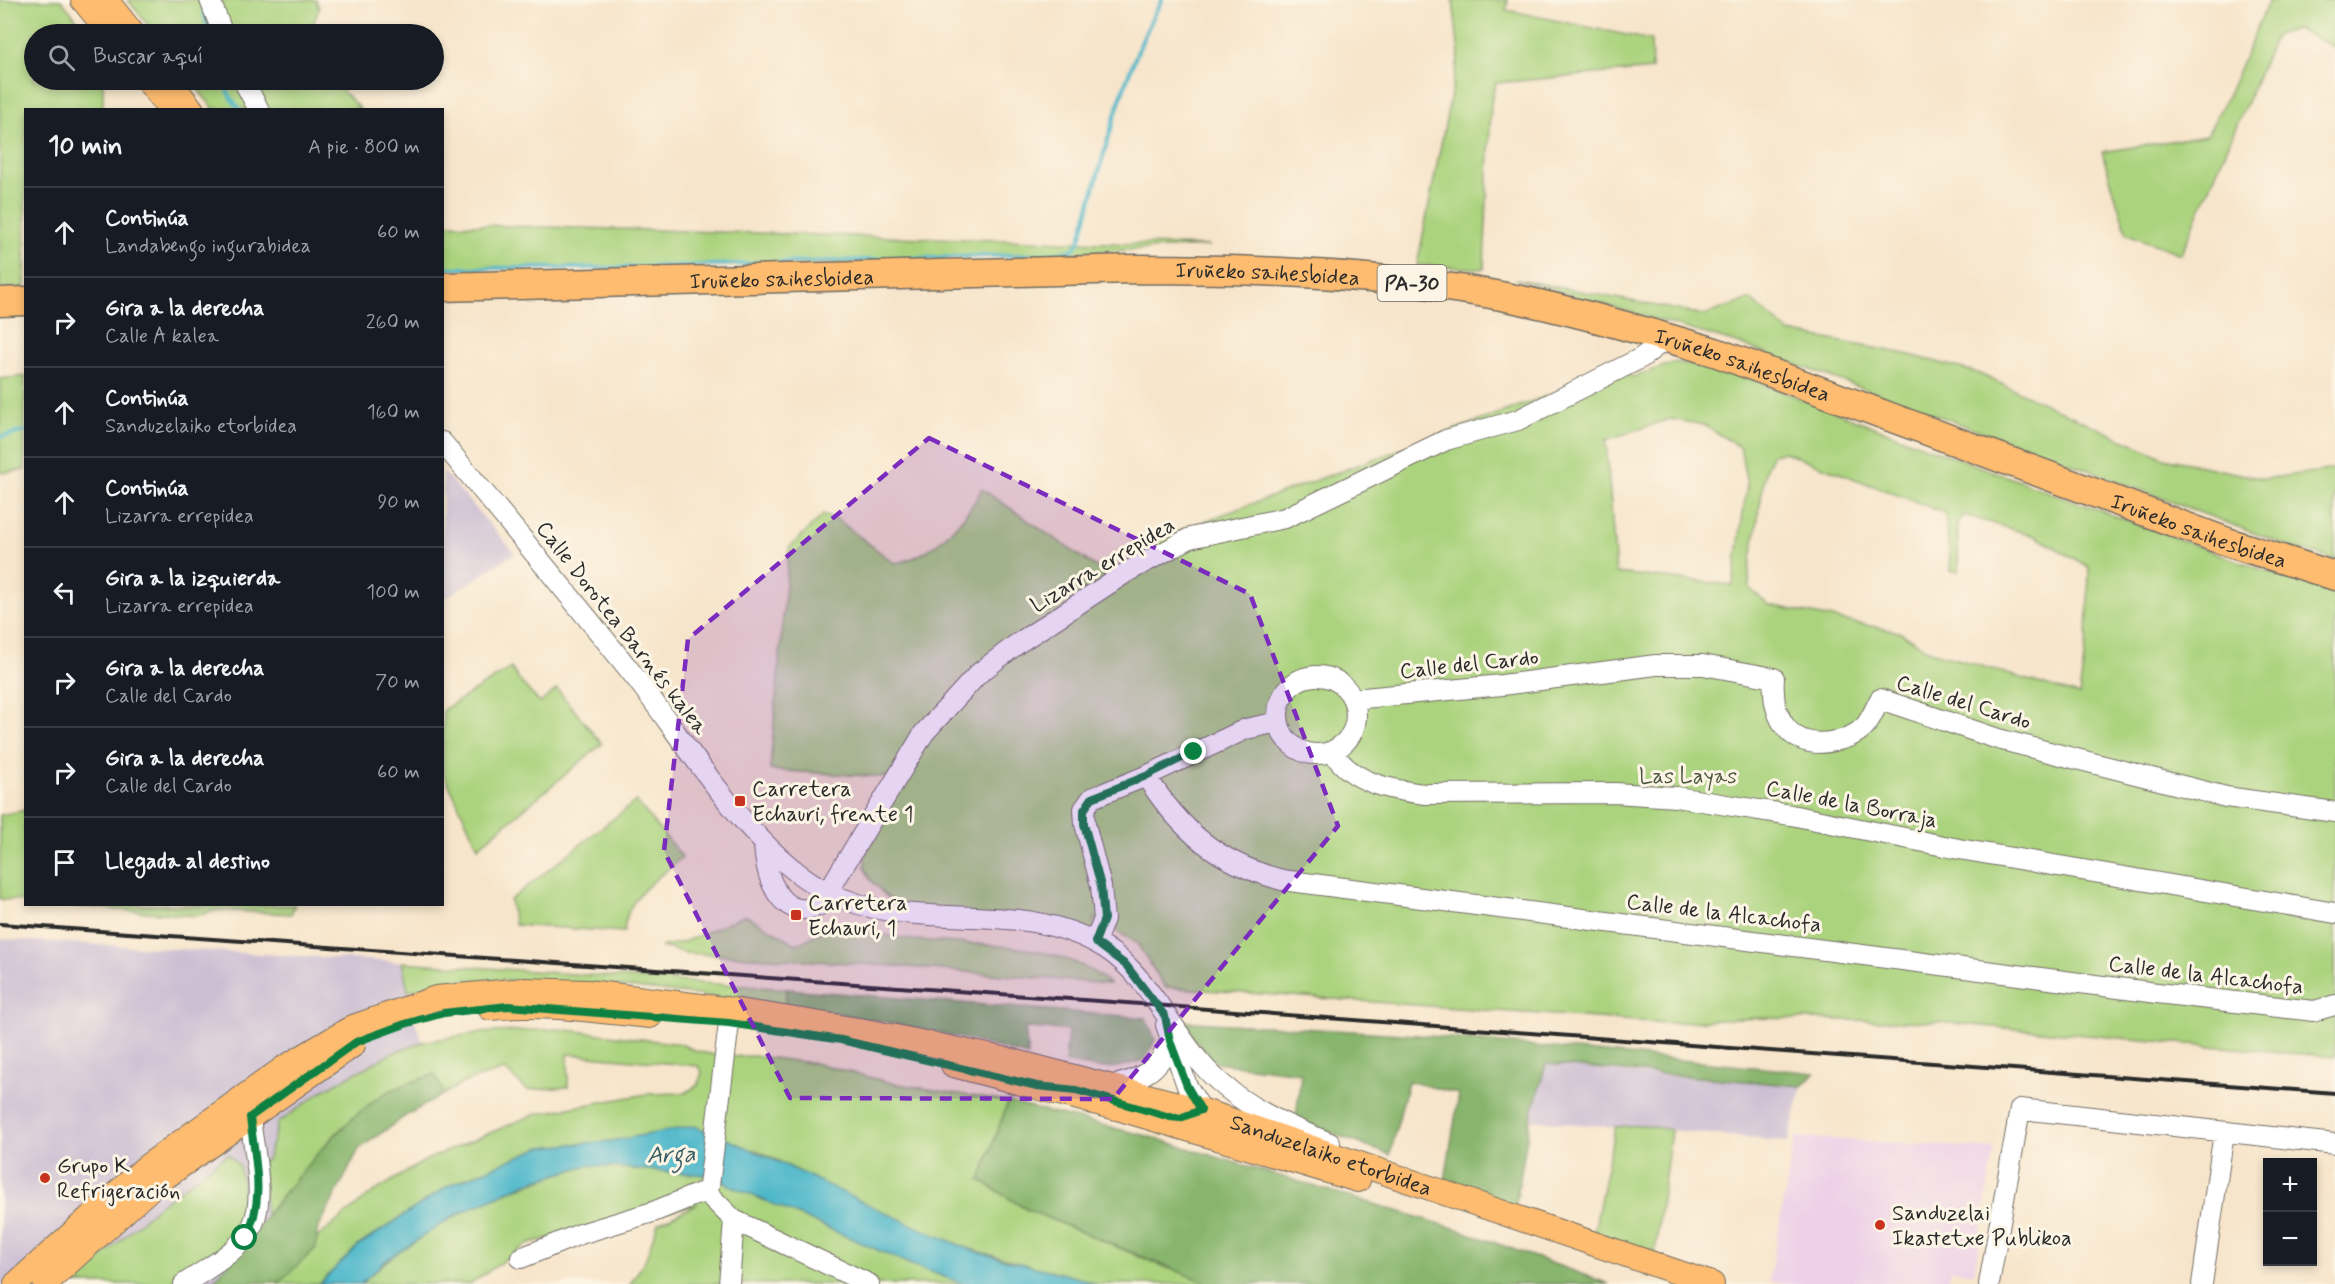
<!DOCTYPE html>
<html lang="es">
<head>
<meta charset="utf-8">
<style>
	body { margin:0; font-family:Mynerve,sans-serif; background:#242831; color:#f1f3f6 }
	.controls { position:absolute; right:18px; bottom:18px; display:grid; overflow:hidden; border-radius:0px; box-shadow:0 3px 9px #0003 }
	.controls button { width:54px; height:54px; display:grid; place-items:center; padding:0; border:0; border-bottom:2px solid #363941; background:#171b24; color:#f1f3f6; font:30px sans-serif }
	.stop { position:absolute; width:18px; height:18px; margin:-14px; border:4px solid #0b8043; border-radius:50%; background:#fff }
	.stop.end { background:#0b8043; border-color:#fff; box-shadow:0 2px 6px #0008 }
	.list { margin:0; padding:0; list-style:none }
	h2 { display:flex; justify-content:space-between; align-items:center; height:78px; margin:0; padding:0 24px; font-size:26px }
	h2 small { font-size:20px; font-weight:400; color:#9ea1a6 }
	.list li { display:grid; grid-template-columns:39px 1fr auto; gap:18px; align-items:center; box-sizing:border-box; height:90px; padding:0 24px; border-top:2px solid #363941 }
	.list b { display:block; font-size:22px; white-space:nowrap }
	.list p { margin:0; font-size:20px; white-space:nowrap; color:#9ea1a6 }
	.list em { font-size:20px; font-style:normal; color:#9ea1a6 }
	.icon { flex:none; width:33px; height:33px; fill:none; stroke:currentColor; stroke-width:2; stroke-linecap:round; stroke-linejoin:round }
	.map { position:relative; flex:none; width:2335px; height:1284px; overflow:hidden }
	.search { position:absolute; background:#171b24; box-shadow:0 3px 9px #0003; left:24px; top:24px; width:420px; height:66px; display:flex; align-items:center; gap:15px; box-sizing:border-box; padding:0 21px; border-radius:33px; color:#9ea1a6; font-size:22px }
	.panel { position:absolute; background:#171b24; box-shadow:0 3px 9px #0003; left:24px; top:108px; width:420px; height:798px; border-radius:0px }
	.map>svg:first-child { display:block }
	.built { fill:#eed0e7 }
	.industrial { fill:#ccbed3 }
	.green { fill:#abd37e; stroke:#6b7f54; stroke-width:1.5; fill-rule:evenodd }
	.forest { fill:#88b56d; stroke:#5a704c; stroke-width:1.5 }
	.water { fill:#4db7ca; stroke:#3c717a; stroke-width:1.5 }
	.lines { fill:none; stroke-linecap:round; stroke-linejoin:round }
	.stream { stroke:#4db7ca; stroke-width:4 }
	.minor-casing { stroke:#726c63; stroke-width:22 }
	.major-casing { stroke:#726c63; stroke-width:26 }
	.highway-casing { stroke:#726c63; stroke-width:31 }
	.minor { stroke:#fff; stroke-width:20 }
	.major { stroke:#fdbc70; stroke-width:24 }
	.highway { stroke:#fdbc70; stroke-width:28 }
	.rail { stroke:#2b2b2b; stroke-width:4 }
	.route { stroke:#0b8043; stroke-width:8 }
	.marked { fill:#7b2cbf; fill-opacity:0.2; stroke:#7b2cbf; stroke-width:4.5; stroke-dasharray:12 8; stroke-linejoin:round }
	.poi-dot { fill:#c8321e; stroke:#fcf5e5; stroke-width:2 }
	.labels { text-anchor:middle; stroke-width:6; stroke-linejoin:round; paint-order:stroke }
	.shield { fill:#fcf5e5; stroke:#6a6863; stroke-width:1.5 }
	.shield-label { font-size:21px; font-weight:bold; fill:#2b2b2b }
	.street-label { font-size:22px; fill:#2b2b2b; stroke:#fcf5e5 }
	.park-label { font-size:22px; fill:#4b5540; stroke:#fcf5e5 }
	.poi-label { font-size:22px; fill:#2b2b2b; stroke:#fcf5e5; text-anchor:start }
	.water-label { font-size:24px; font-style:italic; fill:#375c63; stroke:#fcf5e5 }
</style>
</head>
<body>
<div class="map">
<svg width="2335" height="1284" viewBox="0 0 2335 1284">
	<rect width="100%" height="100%" fill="#fcf5e5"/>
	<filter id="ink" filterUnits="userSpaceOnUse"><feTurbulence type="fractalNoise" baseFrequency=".0167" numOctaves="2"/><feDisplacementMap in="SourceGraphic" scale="12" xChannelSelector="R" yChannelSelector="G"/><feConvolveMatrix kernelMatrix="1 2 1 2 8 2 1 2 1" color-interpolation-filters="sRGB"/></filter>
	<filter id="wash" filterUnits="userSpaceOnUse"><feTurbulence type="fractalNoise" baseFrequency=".008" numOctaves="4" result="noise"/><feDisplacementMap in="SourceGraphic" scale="24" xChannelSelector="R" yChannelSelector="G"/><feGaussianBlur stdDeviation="1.35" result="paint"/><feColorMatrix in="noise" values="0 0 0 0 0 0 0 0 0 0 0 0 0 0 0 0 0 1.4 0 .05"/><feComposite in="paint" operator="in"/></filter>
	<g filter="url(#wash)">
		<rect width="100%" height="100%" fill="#f7e5cb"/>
		<path class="built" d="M1795,1137L1994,1149L1974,1273L1950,1269L1948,1284H1785L1769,1281Z"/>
		<path class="industrial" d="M443,471L515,553L443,600H442Z
			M0,939L402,962L415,1021L435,1074L212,1284H0Z
			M1546,1064L1633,1073L1802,1086L1788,1142L1671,1130L1644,1125L1615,1127L1530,1120Z"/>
		<path class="green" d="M0,0H61L89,34H34V80H103V109L26,110L25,287L0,288Z
			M128,0H316L319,9L309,34H155Z
			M1453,0H1508L1506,10L1651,40L1652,69L1496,83L1491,102L1484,269L1417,265L1459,54Z
			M2269,0H2335V47L2296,29L2276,35L2181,254L2127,234L2102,152L2207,135L2229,93Z
			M190,80H332L360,109H214Z
			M443,224L1209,246L837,264L443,270Z
			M1516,279L1704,315L1750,299L1789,332L1906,354L1975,372L2164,458L2264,479L2335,469V559L2296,549L2088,470L1737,343Z
			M1676,362L1740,375L1918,444L2263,570L2335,586V1057L1939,1022L1758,1018L1666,1023L1165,987L1137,943L1094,918L1095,942L1020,918L915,914L887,897L870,879L865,868V855L900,781L886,777L770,770L789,548L823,515L839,521L894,563C932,558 964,522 982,489L1115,580L1127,572L1131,548L1618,370L1633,377ZM1670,419L1704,425L1740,447L1747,485L1733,585L1616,573L1606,440ZM1784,452L1945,513L1951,571H1959L1957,524L1964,515L2035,536L2089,567L2087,638L2079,695L1930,651L1899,632L1769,605L1750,589L1749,572L1766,468L1773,454Z
			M25,376V470L0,473V379Z
			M511,668L519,680L540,703L557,689L602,744L478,847L443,772V710Z
			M636,801L682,857C656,881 626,895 624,932L515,925L510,900Z
			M25,810V901L0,899V815Z
			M61,905H295L291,914L217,910L196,916Z
			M745,915L796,944C808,941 818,931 830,929C842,926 892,937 907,939C975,948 1054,937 1110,984L896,966L687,953L661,947L684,942Z
			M402,962L787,989L785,1005L608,985L506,980L449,981L408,991Z
			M559,1029L681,1044L696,1051L724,1057L755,1056L819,1064L891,1083L1008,1102L980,1180L1026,1209L1167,1268L1226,1284H1096L967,1248L881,1213L757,1150L611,1141L541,1147L448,1186L359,1245L319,1284H278L319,1236L372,1193L426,1160L535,1114L647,1094L685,1093L698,1085L702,1072L698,1066L568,1054V1087L527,1090L505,1070L467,1081L444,1094L435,1074L386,1093L286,1190L266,1216L262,1162L267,1160L278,1123L324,1090L390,1054L423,1042L477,1033Z
			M1644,1125L1671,1130L1655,1252L1593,1237L1615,1127Z
			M228,1154L239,1165L246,1204L236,1233L207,1259L168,1284H73L157,1207Z
			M588,1165L706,1175L912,1265L964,1284H630L645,1261L658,1223L698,1204L529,1243L470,1284H361C423,1223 505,1189 588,1165Z"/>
		<path class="forest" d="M787,989L1146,1018L1155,1040L1146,1059C1110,1072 1101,1069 1065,1062L1068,1030L1025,1028L1028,1056C948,1032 867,1018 785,1005Z
			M1178,1021L1419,1035L1815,1073L1802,1086L1546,1064L1530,1120L1515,1208L1445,1180L1459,1094L1408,1081L1390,1155L1296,1119L1301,1073L1216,1063Z
			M435,1074L444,1094L407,1115L359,1149L317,1231L316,1248L280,1282L211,1284C266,1224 315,1139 384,1094C399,1085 419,1080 435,1074Z
			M1008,1102L1147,1136L1457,1229L1609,1284H1209L1026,1209L980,1180Z"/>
		<path class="water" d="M694,1126C787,1161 871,1210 964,1247C1007,1264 1054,1268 1096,1284H964L912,1265L706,1175L588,1165L527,1183L456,1215L386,1260L361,1284H319L359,1245L448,1186L541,1147L611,1141Z"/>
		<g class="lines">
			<path class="stream" d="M203,7L209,34
				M222,80L231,98L240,110
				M442,268H614L1053,254L1072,250L1079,242C1103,161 1121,74 1162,0
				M0,437L26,431"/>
		</g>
	</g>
	<g filter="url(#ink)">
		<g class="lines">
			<g class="minor-casing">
				<path id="minor" d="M210,0L223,34
					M243,80L259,110
					M442,442C507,520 572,598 635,677C687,744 753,855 828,892C917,937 1017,894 1105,948C1144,972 1170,1026 1200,1062C1233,1102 1282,1124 1330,1143
					M1278 715a39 39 0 1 1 78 0a39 39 0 1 1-78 0Z
					M1353,699L1502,685L1656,665H1703L1774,678C1771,718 1790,751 1835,741C1846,739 1856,735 1864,727C1871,720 1875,708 1880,699L1998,739L2226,797L2335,812
					M1332,751C1351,783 1391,790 1425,794L1615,793L1676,797L1791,815L1959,849L2335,913
					M1146,776C1181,831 1218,863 1282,880L2157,993L2314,1011L2335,1005
					M764,843C765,874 779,924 820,905L924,733L978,674L1017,644L1127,572L1190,538L1285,518L1446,440L1518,420L1641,358L1667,338
					M1095,942L1104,919L1101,886L1085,824L1084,809L1092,798L1146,776L1246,729L1278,722
					M1166,1025L1187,1086L1205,1116
					M1110,1086C1139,1080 1160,1071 1170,1041
					M708,1194L729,1023
					M521,1258L580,1234L653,1212L700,1193L708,1194L734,1220L869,1284
					M184,1284C205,1270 227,1258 244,1239C271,1208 253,1153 250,1117
					M729,1284L734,1220
					M1989,1284L2020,1109L2335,1144
					M2202,1284L2224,1132"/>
			</g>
			<g class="major-casing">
				<g id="major">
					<path d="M83,0L111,34"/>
					<path d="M106,0L133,34"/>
					<path d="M147,80L171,110"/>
					<path d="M169,80L192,110"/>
					<path d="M490,1008C542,1002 597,1011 650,1016"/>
					<path d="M953,1065L1124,1110L1358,1180"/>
					<path id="s1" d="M16,1284L146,1167L284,1068L353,1027L436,998L524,990L588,992L733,1010L871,1032L1013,1061L1201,1110L1712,1284"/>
					<path d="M45,1284L155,1184L353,1045"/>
				</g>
			</g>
			<g class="highway-casing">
				<g id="highway">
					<path id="s2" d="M442,287L1134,269C1238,269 1342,272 1446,287C1537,299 1627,326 1715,352L2227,542L2335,576"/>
					<path d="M0,302L26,301"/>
				</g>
			</g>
			<use href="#minor" class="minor"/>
			<use href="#major" class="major"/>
			<use href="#highway" class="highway"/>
			<path class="rail" d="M0,924L1113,1002L2335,1093"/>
		</g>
	</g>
	<g class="lines" filter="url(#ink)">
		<path class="route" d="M245,1238C267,1200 254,1157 250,1117L356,1042L405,1024L444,1013L508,1006L729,1023L841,1040L1037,1086L1076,1090L1170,1117L1180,1118L1201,1110L1187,1086L1170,1041L1165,1016L1126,965L1095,942L1104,919L1101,886L1084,824V810L1092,798L1146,776L1194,752"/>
	</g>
	<path class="marked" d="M929,438L1250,594L1338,826L1113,1099L790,1098L664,851L688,639Z"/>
	<g class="poi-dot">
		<rect x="734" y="795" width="12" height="12" rx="3"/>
		<rect x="790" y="909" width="12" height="12" rx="3"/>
		<circle cx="45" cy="1178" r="6"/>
		<circle cx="1880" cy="1225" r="6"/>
	</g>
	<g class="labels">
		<rect class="shield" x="1377.5" y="265" width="69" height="36" rx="4.5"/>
		<g class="shield-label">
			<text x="1412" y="290">PA-30</text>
		</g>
		<g class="street-label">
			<text dy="8" stroke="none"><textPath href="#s2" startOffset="826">Iruñeko saihesbidea</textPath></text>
			<text dy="8" stroke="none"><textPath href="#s2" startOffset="340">Iruñeko saihesbidea</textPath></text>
			<text dy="8" stroke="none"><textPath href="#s2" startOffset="1312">Iruñeko saihesbidea</textPath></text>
			<text dy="8" stroke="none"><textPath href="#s2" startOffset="1798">Iruñeko saihesbidea</textPath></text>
			<text transform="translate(1102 564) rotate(-31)" y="8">Lizarra errepidea</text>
			<text transform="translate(623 627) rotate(52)" y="8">Calle Dorotea Barnés kalea</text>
			<text transform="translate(1469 663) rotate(-6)" y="8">Calle del Cardo</text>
			<text transform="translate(1964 701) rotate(17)" y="8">Calle del Cardo</text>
			<text transform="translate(1852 803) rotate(11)" y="8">Calle de la Borraja</text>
			<text transform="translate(1724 912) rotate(7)" y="8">Calle de la Alcachofa</text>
			<text transform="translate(2206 974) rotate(7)" y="8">Calle de la Alcachofa</text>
			<text dy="8" stroke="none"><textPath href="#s1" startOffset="1428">Sanduzelaiko etorbidea</textPath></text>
		</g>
		<g class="park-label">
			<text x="1688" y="783">Las Layas</text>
		</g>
		<g class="poi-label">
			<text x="752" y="796">Carretera<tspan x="752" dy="25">Echauri, frente 1</tspan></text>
			<text x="808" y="910">Carretera<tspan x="808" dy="25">Echauri, 1</tspan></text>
			<text x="57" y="1173">Grupo K<tspan x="57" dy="25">Refrigeración</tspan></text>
			<text x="1892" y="1220">Sanduzelai<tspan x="1892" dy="25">Ikastetxe Publikoa</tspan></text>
		</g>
		<g class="water-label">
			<text transform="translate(671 1154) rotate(-2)" y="8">Arga</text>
		</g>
	</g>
</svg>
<div class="controls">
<button>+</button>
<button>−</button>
</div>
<div class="stop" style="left:245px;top:1238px"></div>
<div class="stop end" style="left:1194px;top:752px"></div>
<div class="search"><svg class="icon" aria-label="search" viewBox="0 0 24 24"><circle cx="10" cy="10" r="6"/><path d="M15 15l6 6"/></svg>Buscar aquí</div>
<section class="panel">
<h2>10 min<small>A pie · 800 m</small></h2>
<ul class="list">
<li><svg class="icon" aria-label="ahead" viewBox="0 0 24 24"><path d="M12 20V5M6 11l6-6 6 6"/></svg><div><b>Continúa</b><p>Landabengo ingurabidea</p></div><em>60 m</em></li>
<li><svg class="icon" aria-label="right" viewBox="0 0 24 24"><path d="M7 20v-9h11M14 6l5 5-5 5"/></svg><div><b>Gira a la derecha</b><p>Calle A kalea</p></div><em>260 m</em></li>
<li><svg class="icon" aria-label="ahead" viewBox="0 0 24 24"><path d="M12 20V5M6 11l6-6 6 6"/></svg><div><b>Continúa</b><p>Sanduzelaiko etorbidea</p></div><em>160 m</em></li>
<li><svg class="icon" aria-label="ahead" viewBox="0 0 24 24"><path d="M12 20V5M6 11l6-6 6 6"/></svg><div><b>Continúa</b><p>Lizarra errepidea</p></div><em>90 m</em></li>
<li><svg class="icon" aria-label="left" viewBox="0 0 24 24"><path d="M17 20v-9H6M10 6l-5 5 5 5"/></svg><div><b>Gira a la izquierda</b><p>Lizarra errepidea</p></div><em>100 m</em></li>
<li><svg class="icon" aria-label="right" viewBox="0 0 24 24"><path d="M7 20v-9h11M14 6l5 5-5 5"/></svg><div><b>Gira a la derecha</b><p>Calle del Cardo</p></div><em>70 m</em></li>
<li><svg class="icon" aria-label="right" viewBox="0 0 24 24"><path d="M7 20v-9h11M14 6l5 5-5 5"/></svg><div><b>Gira a la derecha</b><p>Calle del Cardo</p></div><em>60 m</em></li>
<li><svg class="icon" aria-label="arrive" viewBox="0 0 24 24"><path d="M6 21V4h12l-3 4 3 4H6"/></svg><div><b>Llegada al destino</b></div></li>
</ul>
</section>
</div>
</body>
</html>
